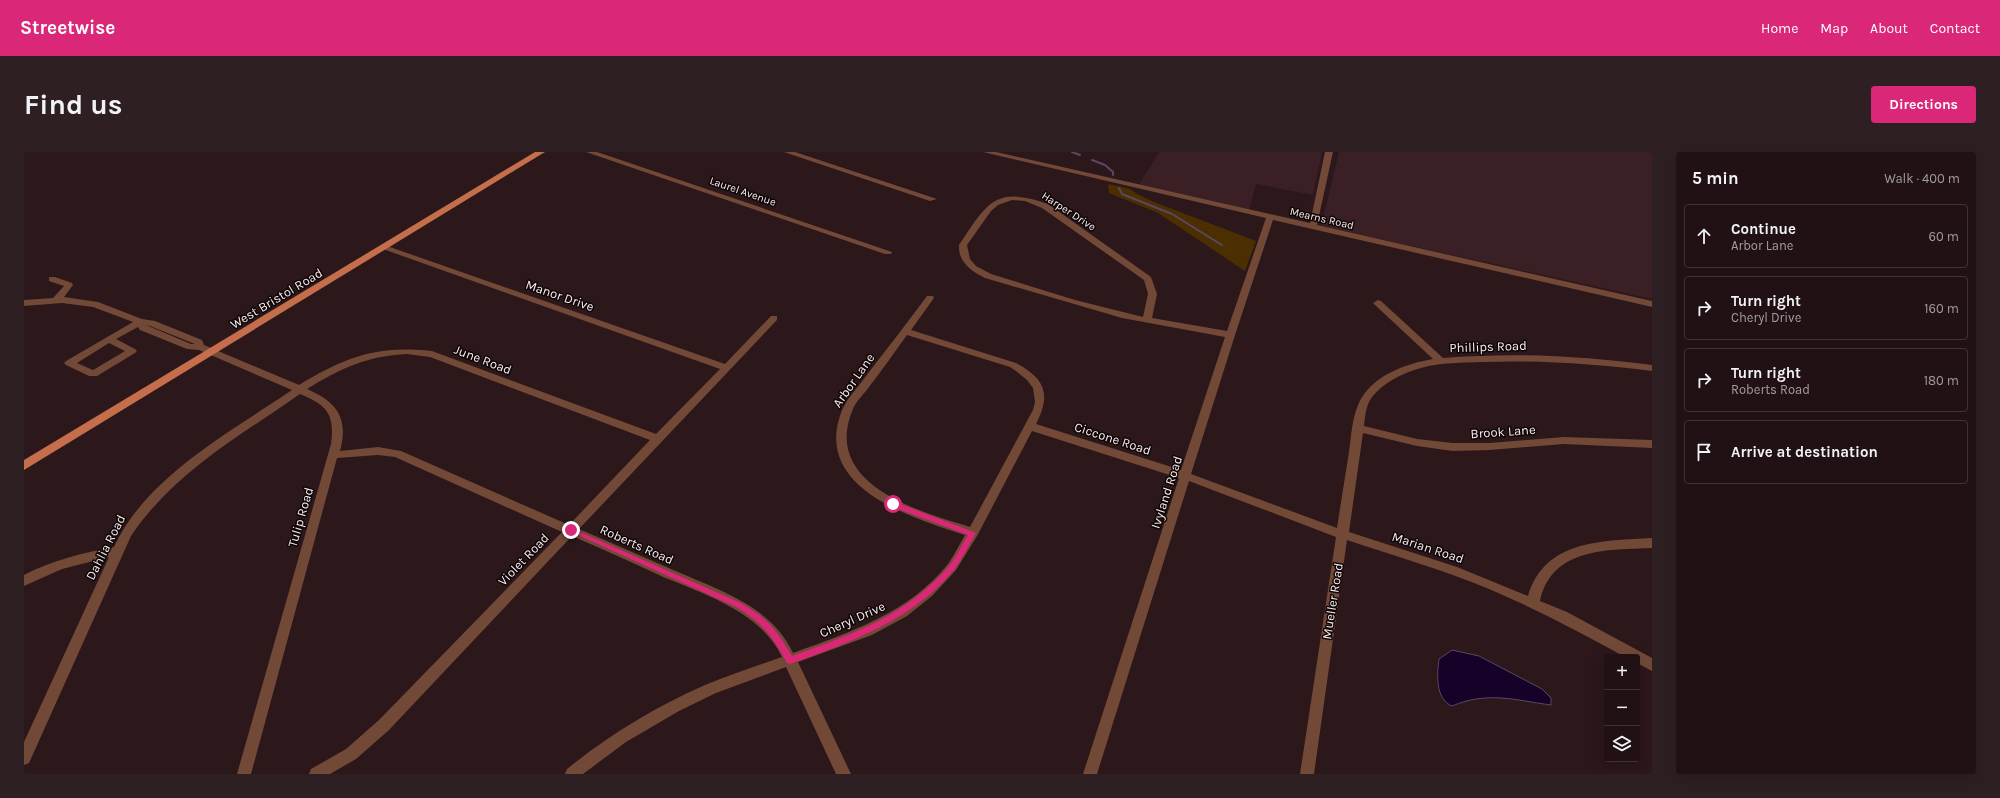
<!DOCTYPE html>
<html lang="en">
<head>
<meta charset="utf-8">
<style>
	body { margin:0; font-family:Karla,sans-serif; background:#2d1f22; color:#f1f3f6 }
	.controls { position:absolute; right:12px; bottom:12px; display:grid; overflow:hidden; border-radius:4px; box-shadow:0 4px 16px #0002 }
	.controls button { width:36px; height:36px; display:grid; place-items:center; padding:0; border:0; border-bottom:1px solid #3e3134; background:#211114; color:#f1f3f6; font:20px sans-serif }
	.stop { position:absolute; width:12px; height:12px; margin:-9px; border:3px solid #db2777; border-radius:50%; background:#fff }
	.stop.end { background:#db2777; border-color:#fff; box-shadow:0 1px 4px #0008 }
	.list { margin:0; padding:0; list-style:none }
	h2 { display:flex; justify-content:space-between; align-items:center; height:52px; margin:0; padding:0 16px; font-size:17px }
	h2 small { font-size:13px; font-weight:400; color:#a29da0 }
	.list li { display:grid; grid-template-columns:26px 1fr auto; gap:12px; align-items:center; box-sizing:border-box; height:64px; margin:0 8px 8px; padding:0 8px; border:1px solid #3e3134; border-radius:4px }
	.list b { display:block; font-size:15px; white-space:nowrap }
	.list p { margin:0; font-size:13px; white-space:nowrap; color:#a29da0 }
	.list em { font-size:13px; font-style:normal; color:#a29da0 }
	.icon { flex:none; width:22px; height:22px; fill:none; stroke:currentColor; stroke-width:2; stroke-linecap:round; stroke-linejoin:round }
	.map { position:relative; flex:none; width:1628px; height:622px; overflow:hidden; border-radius:4px }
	header { display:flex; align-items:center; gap:24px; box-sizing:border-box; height:56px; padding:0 20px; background:#db2777; color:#fff }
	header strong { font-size:19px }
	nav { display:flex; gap:22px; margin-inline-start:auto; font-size:14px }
	.intro { display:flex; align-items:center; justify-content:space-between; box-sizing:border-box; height:96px; padding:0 24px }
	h1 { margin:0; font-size:28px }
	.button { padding:10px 18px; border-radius:4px; background:#db2777; color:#fff; font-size:14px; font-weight:700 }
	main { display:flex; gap:24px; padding:0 24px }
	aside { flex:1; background:#211114; border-radius:4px; box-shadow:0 4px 16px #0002 }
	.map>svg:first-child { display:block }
	.built { fill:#3a1f24 }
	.green { fill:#4b2f00 }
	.water { fill:#160129; stroke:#5a4764 }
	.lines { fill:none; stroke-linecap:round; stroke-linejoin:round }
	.stream { stroke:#5a4764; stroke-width:2 }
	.minor { fill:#724837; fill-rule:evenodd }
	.major { fill:#c56e4c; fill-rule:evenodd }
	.route { fill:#db2777 }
	.labels { text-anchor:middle; stroke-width:3; stroke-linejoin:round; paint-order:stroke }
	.far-street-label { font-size:11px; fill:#faebec; stroke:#0e0607 }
	.street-label { font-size:13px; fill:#faebec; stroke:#0e0607 }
</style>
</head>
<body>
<header>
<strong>Streetwise</strong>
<nav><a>Home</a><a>Map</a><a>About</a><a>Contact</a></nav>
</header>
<div class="intro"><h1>Find us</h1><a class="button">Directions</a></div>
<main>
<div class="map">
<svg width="1628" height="622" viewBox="0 0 1628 622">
	<rect width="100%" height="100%" fill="#2c171a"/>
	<path class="built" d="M1135,0H1298L1289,43L1232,32L1225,59L1115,33Z
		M1315,0H1628V147L1297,74Z"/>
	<path class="green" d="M1084,32L1106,37L1113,42L1130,50L1232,89L1221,119L1134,61L1085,41Z"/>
	<path class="water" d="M1428,498L1455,504L1518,537L1527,546V553C1490,548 1464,539 1428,554C1411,547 1413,522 1415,507Z"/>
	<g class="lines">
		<path class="stream" d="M1048,0L1056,3
			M1068,8L1081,13L1089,20V23
			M1095,36L1098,42L1148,62L1198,93"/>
		<path class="minor" d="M562,0H573L868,100L867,102H861Z
			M760,0H771L913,47L906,49Z
			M959,0H972L1286,71L1301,0H1309L1293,73L1628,149V155L1249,68L1211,183L1167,322L1313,376C1317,350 1321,325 1325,300C1327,285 1328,267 1334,253C1346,224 1381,212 1409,207L1351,153L1349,151L1354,148L1357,149L1419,206C1489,200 1559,204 1628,213V219C1571,212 1515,208 1458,210C1438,211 1417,210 1397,216C1379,221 1360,230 1348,245C1342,253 1341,264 1340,274L1393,287L1429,291H1466L1540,285L1628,288V296L1540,292L1466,298L1429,299L1393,294L1339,281L1325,380L1433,415L1504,444C1521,387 1579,389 1628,386V396C1584,398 1528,395 1516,449L1543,460L1628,506V519L1613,511V505H1601C1556,480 1512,457 1465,437C1419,418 1371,404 1323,388L1290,622H1276L1312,385L1165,329L1073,622H1059L1155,326L1008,279L953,384L932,418L908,444L883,464L848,483L774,510L827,622H812L762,515L692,541L655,559L602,590L559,622H541L543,617C585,583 631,555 681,533C706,523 732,514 758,505C737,460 680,442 637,424C608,410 578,397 548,384L365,578L332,607L306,622H285L287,617L322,597L355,568L538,380L371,305L354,303L313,306L227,622H213L307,292C311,262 303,253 276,242C216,284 149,321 107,384L5,611L0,613V590L85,405L38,417L0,434V423C28,408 59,401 90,395C122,325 206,280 268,238L175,198L163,197L116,178L114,175L92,187L111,197L113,199L111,201L73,224H65L42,213L40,211L42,209L109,170L69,155L38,151L0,154V148L29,146L40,134L25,129V125H31L48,131L49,133L40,145L74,150L118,167L131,169L178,188L180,193L275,233C321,205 353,193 408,199L632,282L696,217L356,96L357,94H363L701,212L747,164H753V168L555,377C586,390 616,404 647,417C692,437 747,453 769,501C826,480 885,461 924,412C930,403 936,392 941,383C886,365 785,335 819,256C824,245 835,234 842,224C862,198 883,171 903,144H909L910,146L887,178L992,211C1022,227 1027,243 1012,272L1157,318L1201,185L1098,166L961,126C947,119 934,110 935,93C963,52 970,33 1024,52L1127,125L1133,142L1128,166L1203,179L1242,66ZM988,48L1001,49L1018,56L1120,128L1124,142L1119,165L1051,148L967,122L952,114L946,107L943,93L967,59L974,53ZM122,173L126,174L171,192H167ZM883,183L986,215L992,219L1003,228L1009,236L1011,250L1009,258L946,375C894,359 797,332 829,257C832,249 840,242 845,235C858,218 870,201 883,183ZM85,191L101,199L69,218L53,211ZM383,202L406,205L626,288L545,373L377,299L354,295L316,299C325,266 313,250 283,237C317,216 343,204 383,202Z"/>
		<path class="major" d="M511,0H521L0,318V308Z"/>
	</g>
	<path class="route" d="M866,350H871L952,381C945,393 938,407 930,418C887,469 827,490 766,512L763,511C747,483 740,472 712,455L543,378L547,376L549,377L717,451C744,467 752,477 768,504C828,482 881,465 925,414C932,405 938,393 944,383L866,354Z"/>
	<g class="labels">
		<g class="far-street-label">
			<text transform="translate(719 39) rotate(19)" y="4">Laurel Avenue</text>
			<text transform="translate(1045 59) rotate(33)" y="4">Harper Drive</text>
			<text transform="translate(1298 66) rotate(13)" y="4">Mearns Road</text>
		</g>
		<g class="street-label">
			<text transform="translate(536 143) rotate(19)" y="5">Manor Drive</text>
			<text transform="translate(252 146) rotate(-31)" y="5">West Bristol Road</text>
			<text transform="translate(1464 194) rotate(-2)" y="5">Phillips Road</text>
			<text transform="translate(459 207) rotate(21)" y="5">June Road</text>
			<text transform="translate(829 228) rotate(-55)" y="5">Arbor Lane</text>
			<text transform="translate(1479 279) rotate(-4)" y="5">Brook Lane</text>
			<text transform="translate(1089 286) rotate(18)" y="5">Ciccone Road</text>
			<text transform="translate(1142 340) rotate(-72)" y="5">Ivyland Road</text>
			<text transform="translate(276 365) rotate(-74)" y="5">Tulip Road</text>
			<text transform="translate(613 392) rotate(24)" y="5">Roberts Road</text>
			<text transform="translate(81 395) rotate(-63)" y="5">Dahlia Road</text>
			<text transform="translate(1404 395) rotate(18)" y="5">Marian Road</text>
			<text transform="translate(499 407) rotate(-46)" y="5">Violet Road</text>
			<text transform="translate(1308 449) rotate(-81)" y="5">Mueller Road</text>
			<text transform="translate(828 467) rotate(-24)" y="5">Cheryl Drive</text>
		</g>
	</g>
</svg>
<div class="controls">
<button>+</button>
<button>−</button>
<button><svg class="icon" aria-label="layers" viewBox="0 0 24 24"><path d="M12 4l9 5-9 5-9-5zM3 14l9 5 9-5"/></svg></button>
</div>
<div class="stop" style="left:869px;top:352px"></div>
<div class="stop end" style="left:547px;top:378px"></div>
</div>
<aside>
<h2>5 min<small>Walk · 400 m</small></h2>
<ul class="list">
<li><svg class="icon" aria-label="ahead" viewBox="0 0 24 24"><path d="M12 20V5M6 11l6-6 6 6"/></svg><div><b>Continue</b><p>Arbor Lane</p></div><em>60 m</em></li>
<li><svg class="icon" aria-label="right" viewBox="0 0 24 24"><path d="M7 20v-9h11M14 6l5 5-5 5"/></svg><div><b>Turn right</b><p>Cheryl Drive</p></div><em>160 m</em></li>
<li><svg class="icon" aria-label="right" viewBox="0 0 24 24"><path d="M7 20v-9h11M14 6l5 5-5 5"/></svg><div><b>Turn right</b><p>Roberts Road</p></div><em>180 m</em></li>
<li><svg class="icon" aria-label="arrive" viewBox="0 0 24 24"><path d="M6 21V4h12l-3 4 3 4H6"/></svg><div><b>Arrive at destination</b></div></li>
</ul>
</aside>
</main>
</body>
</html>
